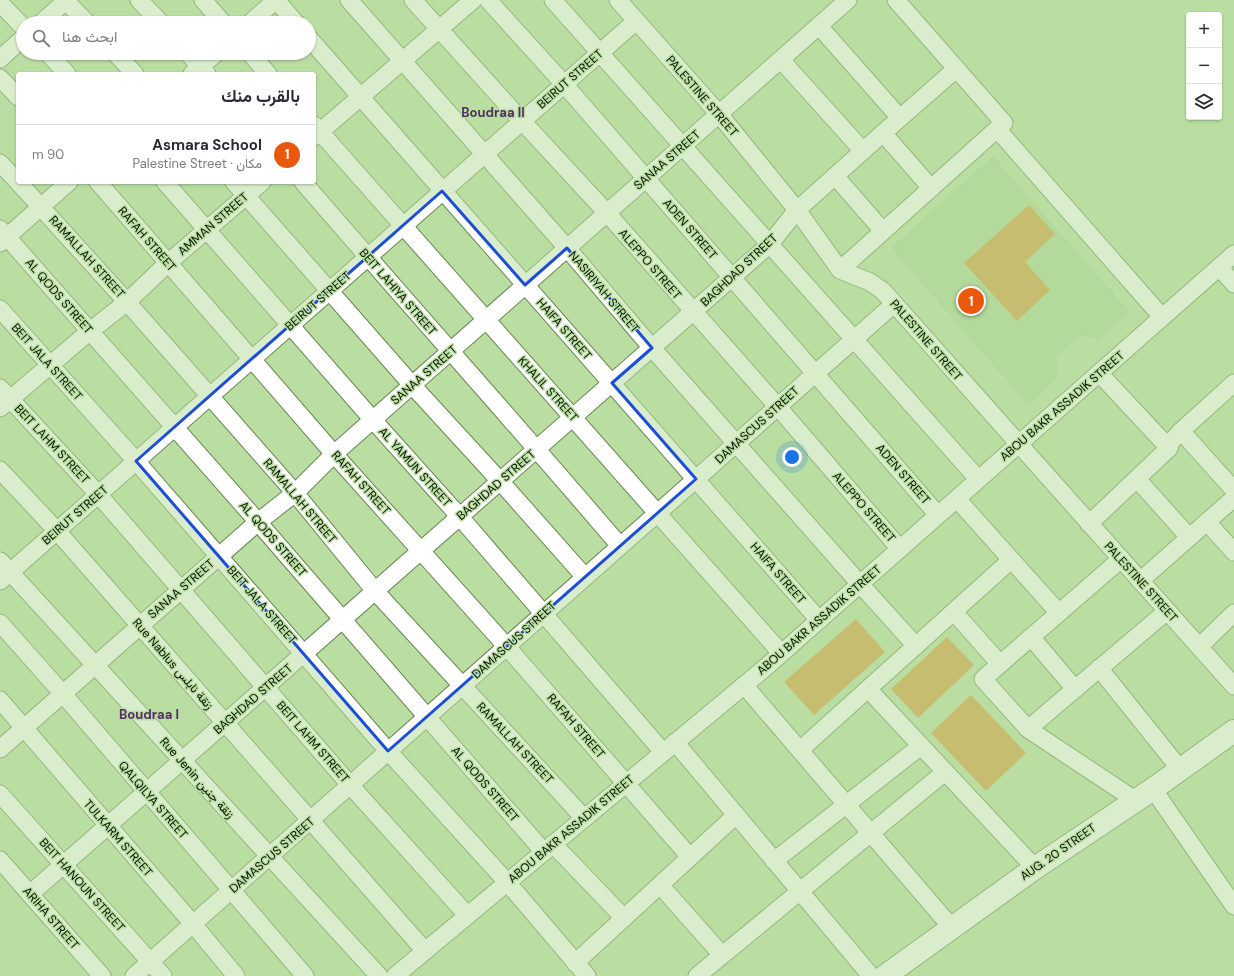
<!DOCTYPE html>
<html lang="ar">
<meta charset="utf-8">
<style>
:root{--surface:#fff;--page:#f2f2f3;--text:#2b2b33;--muted:#7c7c81;--line:#e1e1e2;--accent:#ea580c}
body{margin:0;font-family:"DM Sans",Vazirmatn,sans-serif;background:var(--page);color:var(--text);direction:rtl}
.controls{position:absolute;right:12px;top:12px;display:grid;overflow:hidden;border-radius:4px;box-shadow:0 1px 3px #0004}
.controls button{width:36px;height:36px;display:grid;place-items:center;padding:0;border:0;border-bottom:1px solid var(--line);background:var(--surface);color:var(--text);font:20px sans-serif}
.you{position:absolute;left:792px;top:457px;width:14px;height:14px;margin:-10px;border:3px solid #fff;border-radius:50%;background:#1a73e8;box-shadow:0 0 0 6px #1a73e833}
.badge{display:grid;place-items:center;width:26px;height:26px;border-radius:50%;background:var(--accent);color:#fff;font-size:13px;font-weight:700}
.pin{position:absolute;translate:-50% -50%;border:2px solid #fff;box-shadow:0 1px 4px #0006}
.list{margin:0;padding:0;list-style:none}
h2{display:flex;justify-content:space-between;align-items:center;height:52px;margin:0;padding:0 16px;font-size:17px}
h2 small{font-size:13px;font-weight:400;color:var(--muted)}
.list li{display:grid;grid-template-columns:26px 1fr auto;gap:12px;align-items:center;box-sizing:border-box;height:60px;padding:0 16px;border-top:1px solid var(--line)}
.list b{display:block;font-size:15px;white-space:nowrap}
.list p{margin:0;font-size:13px;white-space:nowrap;color:var(--muted)}
.list em{font-size:13px;font-style:normal;color:var(--muted)}
.icon{flex:none;width:22px;height:22px;fill:none;stroke:currentColor;stroke-width:2;stroke-linecap:round;stroke-linejoin:round}
.map{position:relative;flex:none;width:1234px;height:976px;overflow:hidden;direction:ltr}
.search{position:absolute;background:var(--surface);box-shadow:0 1px 3px #0004;left:16px;top:16px;width:300px;height:44px;display:flex;align-items:center;gap:10px;box-sizing:border-box;padding:0 14px;border-radius:22px;color:var(--muted);font-size:15px}
.panel{position:absolute;background:var(--surface);box-shadow:0 1px 3px #0004;left:16px;top:72px;width:300px;height:112px;border-radius:4px;direction:rtl}
.map>svg:first-child{display:block}
.built{fill:#add492}
.green{fill:#d59533}
.lines{fill:none;stroke-linecap:round;stroke-linejoin:round}
.minor-casing{stroke:#67874f;stroke-width:19}
.major-casing{stroke:#67874f;stroke-width:24}
.minor{stroke:#fff;stroke-width:17}
.major{stroke:#fff;stroke-width:22}
.marked{fill:none;stroke:#1d4ed8;stroke-width:3;stroke-linejoin:round}
.labels{text-anchor:middle;dominant-baseline:central;stroke-width:3;stroke-linejoin:round;paint-order:stroke}
.street-label{font-size:12px;fill:#051000;stroke:#badea2}
.neighbourhood-label{font-size:13px;font-weight:bold;fill:#532f66;stroke:#badea2}
</style>
<div class="map">
<svg width="1234" height="976" viewBox="0 0 1234 976">
<rect width="100%" height="100%" fill="#badea2"/>
<path class="built" d="M993 156 1130 312 1099 340 1081 335 1057 356V379L1028 405 891 248Z"/>
<g class="green">
<path d="M1029 205 1055 234 1025 262 1050 290 1017 321 964 263Z"/>
<path d="M856 619 885 652 814 715 784 682Z"/>
<path d="M947 637 974 665 918 718 891 689Z"/>
<path d="M971 695 1026 753 986 791 931 733Z"/>
</g>
<g class="lines">
<defs>
<g id="minor">
<path d="M65 0 87 23"/>
<path d="M139 0 161 23"/>
<path d="M203 0 223 23"/>
<path d="M349 0 567 248 652 348 860 584 916 646"/>
<path d="M413 0 522 121 607 213 778 407 900 549"/>
<path d="M488 0 564 84 938 515"/>
<path d="M553 0 978 479"/>
<path d="M618 0 719 114 797 210 840 270 870 282 883 291 1234 686"/>
<path d="M896 0 1004 123 997 129 1162 317"/>
<path d="M0 3 23 27"/>
<path d="M41 23 67 0"/>
<path d="M250 23 276 0 296 23"/>
<path d="M819 26 900 118"/>
<path d="M309 38 819 620"/>
<path d="M48 53 67 74"/>
<path d="M115 53 135 74"/>
<path d="M188 53 207 74"/>
<path d="M250 53 268 74"/>
<path d="M0 59 23 38"/>
<path d="M781 60 863 151"/>
<path d="M192 74 216 53"/>
<path d="M0 78 18 97"/>
<path d="M314 125 781 653"/>
<path d="M883 133 931 188"/>
<path d="M314 137 473 0"/>
<path d="M0 163 18 182"/>
<path d="M835 176 883 231"/>
<path d="M18 182 127 302 295 493 375 591 584 818"/>
<path d="M98 182 334 454 507 647 690 857"/>
<path d="M165 182 373 420 460 517 663 752"/>
<path d="M234 182 412 385 500 481 585 577"/>
<path d="M303 182C408 304 516 424 620 546"/>
<path d="M0 229 258 522 544 852"/>
<path d="M0 243 69 182"/>
<path d="M1219 267 1234 284"/>
<path d="M840 270 997 129"/>
<path d="M0 309 136 461 388 751 507 882 587 976"/>
<path d="M1099 373 1169 448"/>
<path d="M0 388 98 494 350 785 467 915"/>
<path d="M0 408 90 331 127 302 168 263 262 182"/>
<path d="M1181 431 1234 490"/>
<path d="M0 470 57 531 425 951"/>
<path d="M1137 479 1189 537"/>
<path d="M957 499 1059 613"/>
<path d="M1207 522 1234 552"/>
<path d="M1089 524 1169 448 1171 442 1181 431 1234 383"/>
<path d="M1121 559 983 679 1028 729 1135 800"/>
<path d="M0 561 379 976"/>
<path d="M0 581 636 21"/>
<path d="M1140 581 1234 498"/>
<path d="M954 612 1000 664"/>
<path d="M0 623 63 694 305 976"/>
<path d="M1031 637 1075 689"/>
<path d="M1199 647 1234 613"/>
<path d="M1099 668 1180 769"/>
<path d="M744 685 952 928"/>
<path d="M868 689 1035 868"/>
<path d="M0 700 193 924 236 976"/>
<path d="M1028 729 1167 611"/>
<path d="M675 742 871 976"/>
<path d="M0 749 258 522 295 493 334 454 848 0"/>
<path d="M800 750 1011 560"/>
<path d="M1153 789 1234 906"/>
<path d="M0 794 163 976"/>
<path d="M553 844 624 918"/>
<path d="M0 860 102 976"/>
<path d="M774 861 921 746"/>
<path d="M660 885 722 955"/>
<path d="M30 894 770 244 797 210 883 133 956 69"/>
<path d="M575 963 736 815"/>
<path d="M134 976 894 304"/>
<path d="M395 976 766 667 1234 254"/>
<path d="M697 976 945 772"/>
</g>
<path id="major" d="M885 976 1035 868 1153 789 1234 731"/>
</defs>
<use href="#minor" class="minor-casing"/>
<use href="#major" class="major-casing"/>
<use href="#minor" class="minor"/>
<use href="#major" class="major"/>
</g>
<path d="M0 0H1234V976H0ZM442 191 525 285 567 248 652 348 612 383 696 479 388 751 136 461Z" fill="#badea2" fill-opacity=".55" fill-rule="evenodd"/>
<path class="marked" d="M442 191 525 285 567 248 652 348 612 383 696 479 388 751 136 461Z"/>
<g class="labels">
<g class="street-label">
<text transform="translate(570 79) rotate(-41)">BEIRUT STREET</text>
<text transform="translate(702 96) rotate(49)">PALESTINE STREET</text>
<text transform="translate(667 160) rotate(-41)">SANAA STREET</text>
<text transform="translate(213 224) rotate(-41)">AMMAN STREET</text>
<text transform="translate(690 229) rotate(49)">ADEN STREET</text>
<text transform="translate(147 239) rotate(49)">RAFAH STREET</text>
<text transform="translate(87 257) rotate(48)">RAMALLAH STREET</text>
<text transform="translate(650 264) rotate(49)">ALEPPO STREET</text>
<text transform="translate(739 270) rotate(-43)">BAGHDAD STREET</text>
<text transform="translate(398 292) rotate(49)">BEIT LAHIYA STREET</text>
<text transform="translate(604 292) rotate(50)">NASIRIYAH STREET</text>
<text transform="translate(59 296) rotate(49)">AL QODS STREET</text>
<text transform="translate(318 301) rotate(-41)">BEIRUT STREET</text>
<text transform="translate(564 329) rotate(49)">HAIFA STREET</text>
<text transform="translate(926 340) rotate(49)">PALESTINE STREET</text>
<text transform="translate(47 362) rotate(48)">BEIT JALA STREET</text>
<text transform="translate(424 375) rotate(-41)">SANAA STREET</text>
<text transform="translate(548 389) rotate(48)">KHALIL STREET</text>
<text transform="translate(1062 406) rotate(-41)">ABOU BAKR ASSADIK STREET</text>
<text transform="translate(757 425) rotate(-42)">DAMASCUS STREET</text>
<text transform="translate(52 444) rotate(47)">BEIT LAHM STREET</text>
<text transform="translate(415 467) rotate(48)">AL YAMUN STREET</text>
<text transform="translate(903 474) rotate(49)">ADEN STREET</text>
<text transform="translate(361 483) rotate(48)">RAFAH STREET</text>
<text transform="translate(496 485) rotate(-41)">BAGHDAD STREET</text>
<text transform="translate(300 501) rotate(50)">RAMALLAH STREET</text>
<text transform="translate(864 507) rotate(49)">ALEPPO STREET</text>
<text transform="translate(75 515) rotate(-41)">BEIRUT STREET</text>
<text transform="translate(273 539) rotate(49)">AL QODS STREET</text>
<text transform="translate(778 573) rotate(49)">HAIFA STREET</text>
<text transform="translate(1141 582) rotate(48)">PALESTINE STREET</text>
<text transform="translate(181 589) rotate(-41)">SANAA STREET</text>
<text transform="translate(262 605) rotate(49)">BEIT JALA STREET</text>
<text transform="translate(819 620) rotate(-41)">ABOU BAKR ASSADIK STREET</text>
<text transform="translate(514 640) rotate(-42)">DAMASCUS STREET</text>
<text transform="translate(173 664) rotate(49)">Rue Nablus زنقة نابلس</text>
<text transform="translate(253 699) rotate(-41)">BAGHDAD STREET</text>
<text transform="translate(576 726) rotate(49)">RAFAH STREET</text>
<text transform="translate(313 742) rotate(49)">BEIT LAHM STREET</text>
<text transform="translate(515 743) rotate(47)">RAMALLAH STREET</text>
<text transform="translate(197 778) rotate(48)">Rue Jenin زنقة جنين</text>
<text transform="translate(485 784) rotate(49)">AL QODS STREET</text>
<text transform="translate(153 800) rotate(49)">QALQILYA STREET</text>
<text transform="translate(571 829) rotate(-40)">ABOU BAKR ASSADIK STREET</text>
<text transform="translate(118 838) rotate(49)">TULKARM STREET</text>
<text transform="translate(1058 852) rotate(-35)">AUG. 20 STREET</text>
<text transform="translate(272 855) rotate(-41)">DAMASCUS STREET</text>
<text transform="translate(82 885) rotate(48)">BEIT HANOUN STREET</text>
<text transform="translate(51 918) rotate(49)">ARIHA STREET</text>
</g>
<g class="neighbourhood-label">
<text x="493" y="112">Boudraa II</text>
<text x="149" y="714">Boudraa I</text>
</g>
</g>
</svg>
<div class="controls">
<button>+</button>
<button>−</button>
<button><svg class="icon" aria-label="layers" viewBox="0 0 24 24"><path d="M12 4l9 5-9 5-9-5zM3 14l9 5 9-5"/></svg></button>
</div>
<div class="you"></div>
<div class="pin badge" style="left:971px;top:301px">1</div>
<div class="search"><svg class="icon" aria-label="search" viewBox="0 0 24 24"><circle cx="10" cy="10" r="6"/><path d="M15 15l6 6"/></svg>ابحث هنا</div>
<section class="panel">
<h2>بالقرب منك<small></small></h2>
<ul class="list">
<li><span class="badge">1</span><div><b>Asmara School</b><p>مكان · Palestine Street</p></div><em>90 m</em></li>
</ul>
</section>
</div>
